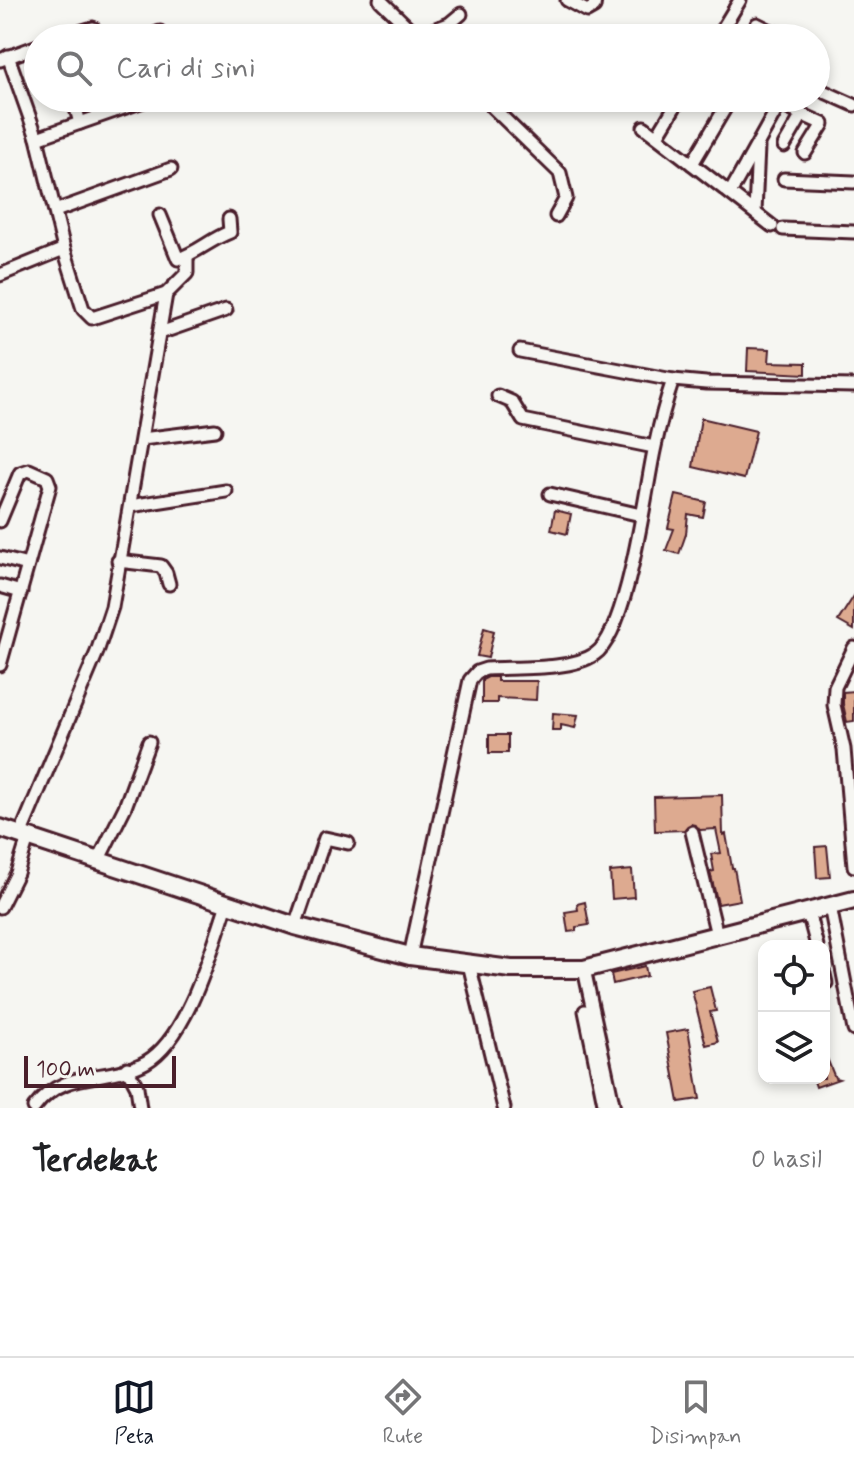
<!DOCTYPE html>
<html lang="id">
<style>
:root{--surface:#fff;--page:#f6f6f6;--text:#202124;--muted:#757577;--line:#e0e0e0;--accent:#111827}
body{margin:0;font-family:Mynerve,sans-serif;background:var(--page);color:var(--text)}
.controls{position:absolute;right:24px;bottom:24px;display:grid;overflow:hidden;border-radius:16px;box-shadow:0 4px 12px #0003}
.controls button{width:72px;height:72px;display:grid;place-items:center;padding:0;border:0;border-bottom:2px solid var(--line);background:var(--surface);color:var(--text);font:40px sans-serif}
.scale{position:absolute;left:24px;bottom:20px;width:152px;box-sizing:border-box;padding-left:8px;border:4px solid #4a1f2b;border-top:0;font-size:22px;line-height:28px;white-space:nowrap;color:#4a1f2b;-webkit-text-stroke:6px #f6f6f2;paint-order:stroke}
.list{margin:0;padding:0;list-style:none}
h2{display:flex;justify-content:space-between;align-items:center;height:104px;margin:0;padding:0 32px;font-size:34px}
h2 small{font-size:26px;font-weight:400;color:var(--muted)}
.icon{flex:none;width:44px;height:44px;fill:none;stroke:currentColor;stroke-width:2;stroke-linecap:round;stroke-linejoin:round}
.map{position:relative;flex:none;width:854px;height:1108px;overflow:hidden}
.search{position:absolute;background:var(--surface);box-shadow:0 4px 12px #0003;left:24px;right:24px;top:24px;height:88px;display:flex;align-items:center;gap:20px;box-sizing:border-box;padding:0 28px;border-radius:44px;color:var(--muted);font-size:30px}
.sheet{height:248px;background:var(--surface)}
nav{display:flex;justify-content:space-around;align-items:center;box-sizing:border-box;height:112px;border-top:2px solid var(--line);background:var(--surface);font-size:22px;color:var(--muted)}
nav a{display:grid;justify-items:center;gap:4px}
nav .on{color:var(--accent)}
.map>svg:first-child{display:block}
.building{fill:#ddaa90;stroke:#4a1f2b;stroke-width:2}
.lines{fill:none;stroke-linecap:round;stroke-linejoin:round}
.minor-casing{stroke:#4a1f2b;stroke-width:17}
.highway-casing{stroke:#4a1f2b;stroke-width:22}
.minor{stroke:#f6f6f2;stroke-width:11}
.highway{stroke:#f6f6f2;stroke-width:16}
</style>
<div class="map">
<svg width="854" height="1108" viewBox="0 0 854 1108">
<rect width="100%" height="100%" fill="#f6f6f2"/>
<filter id="ink" filterUnits="userSpaceOnUse"><feTurbulence type="fractalNoise" baseFrequency=".0125" numOctaves="2"/><feDisplacementMap in="SourceGraphic" scale="16" xChannelSelector="R" yChannelSelector="G"/><feConvolveMatrix kernelMatrix="1 2 1 2 8 2 1 2 1" color-interpolation-filters="sRGB"/></filter>
<g filter="url(#ink)">
<g class="building">
<path d="M748 348 770 349 769 362 806 363V374L747 371Z"/>
<path d="M701 418 756 431 744 479 693 467Z"/>
<path d="M676 495 706 502 703 517 688 514 686 534 679 554 666 550 674 529 668 528Z"/>
<path d="M555 510 571 514 567 534 551 530Z"/>
<path d="M854 596V630L838 621Z"/>
<path d="M484 628 494 631 488 658 477 656Z"/>
<path d="M488 677H497V681H537L536 700 497 698V703H482V680Z"/>
<path d="M854 691V721L847 722 843 704V692Z"/>
<path d="M553 713 578 715 575 728 561 725V730H552Z"/>
<rect x="489" y="735" width="19" height="18"/>
<path d="M722 795 723 835 726 834 732 868H734L740 900 718 904 710 872 714 871 711 854 721 853 716 829 700 830 691 824 684 830 655 831 654 797Z"/>
<path d="M827 846 830 877 817 878 815 847Z"/>
<path d="M632 870 634 897 612 899 610 872Z"/>
<path d="M585 902 589 925 576 927V931L568 932 565 912 578 910 577 904Z"/>
<path d="M645 966 647 976 613 984 611 974Z"/>
<path d="M710 987 716 1011 710 1012 718 1042 706 1045 692 991Z"/>
<path d="M688 1029 700 1099 679 1102 666 1033Z"/>
<path d="M824 1051 835 1078 839 1079 816 1087 813 1078H824Z"/>
</g>
<g class="lines">
<defs>
<g id="minor">
<path d="M380 0 419 38"/>
<path d="M567 0 587 11 594 7 595 0"/>
<path d="M757 24 771 31"/>
<path d="M417 36 449 24 461 14"/>
<path d="M60 38 93 28 103 38"/>
<path d="M144 38 160 32"/>
<path d="M717 38 740 0"/>
<path d="M766 38 771 31 798 38"/>
<path d="M8 56 37 138 152 98"/>
<path d="M0 60 38 46"/>
<path d="M816 88 854 105"/>
<path d="M73 98 80 123"/>
<path d="M483 98 560 173 566 198 556 216"/>
<path d="M731 98 692 164 772 226"/>
<path d="M779 104 823 124 805 153"/>
<path d="M644 127 692 164"/>
<path d="M657 136 680 98"/>
<path d="M37 138 64 249"/>
<path d="M784 146 802 115"/>
<path d="M784 179 854 182"/>
<path d="M730 193 783 98"/>
<path d="M55 211 171 169"/>
<path d="M755 212 758 147"/>
<path d="M160 215 178 259C197 253 211 239 230 232L229 219"/>
<path d="M783 229 854 232"/>
<path d="M0 275 64 249 83 309 92 318 166 294 187 273V256"/>
<path d="M160 333 226 310"/>
<path d="M520 351 673 380"/>
<path d="M498 396 512 402 523 420 654 447"/>
<path d="M142 439 215 430"/>
<path d="M550 494 641 515"/>
<path d="M130 506 226 491"/>
<path d="M0 521 20 473 29 470 47 478 50 486 0 665"/>
<path d="M0 558 28 565"/>
<path d="M118 561 161 566 166 573 169 584"/>
<path d="M0 586 21 592"/>
<path d="M854 648 835 687 834 705 844 749 854 866"/>
<path d="M692 832 717 935"/>
<path d="M20 835 97 652 112 607 166 294"/>
<path d="M98 861 125 807 149 742"/>
<path d="M830 906 854 1030"/>
<path d="M0 907 17 873 28 838"/>
<path d="M808 912 817 946"/>
<path d="M295 926 325 838 348 843"/>
<path d="M410 956 470 680 477 672 486 669C516 667 570 671 595 654 628 631 645 493 654 451 659 427 665 403 673 380L706 383 854 386"/>
<path d="M469 964 504 1108"/>
<path d="M584 969 614 1108"/>
<path d="M824 974 826 983"/>
<path d="M585 1011 605 1108"/>
<path d="M127 1068 137 1087 140 1108"/>
<path d="M34 1108C64 1067 109 1083 146 1062 188 1038 212 948 227 904"/>
</g>
<path id="highway" d="M0 828 295 926 410 956 511 969H584L854 900"/>
</defs>
<use href="#minor" class="minor-casing"/>
<use href="#highway" class="highway-casing"/>
<use href="#minor" class="minor"/>
<use href="#highway" class="highway"/>
</g>
</g>
</svg>
<div class="controls">
<button><svg class="icon" aria-label="locate" viewBox="0 0 24 24"><circle cx="12" cy="12" r="6"/><path d="M12 2v4M12 18v4M2 12h4M18 12h4"/></svg></button>
<button><svg class="icon" aria-label="layers" viewBox="0 0 24 24"><path d="M12 4l9 5-9 5-9-5zM3 14l9 5 9-5"/></svg></button>
</div>
<div class="scale">100 m</div>
<div class="search"><svg class="icon" aria-label="search" viewBox="0 0 24 24"><circle cx="10" cy="10" r="6"/><path d="M15 15l6 6"/></svg>Cari di sini</div>
</div>
<section class="sheet">
<h2>Terdekat<small>0 hasil</small></h2>
<ul class="list">
</ul>
</section>
<nav>
<a class="on"><svg class="icon" aria-label="map" viewBox="0 0 24 24"><path d="M3 6l6-2 6 2 6-2v14l-6 2-6-2-6 2zM9 4v14M15 6v14"/></svg>Peta</a>
<a><svg class="icon" aria-label="directions" viewBox="0 0 24 24"><path d="M12 3l9 9-9 9-9-9zM9 14v-3h6M13 9l2 2-2 2"/></svg>Rute</a>
<a><svg class="icon" aria-label="saved" viewBox="0 0 24 24"><path d="M7 4h10v16l-5-4-5 4z"/></svg>Disimpan</a>
</nav>
